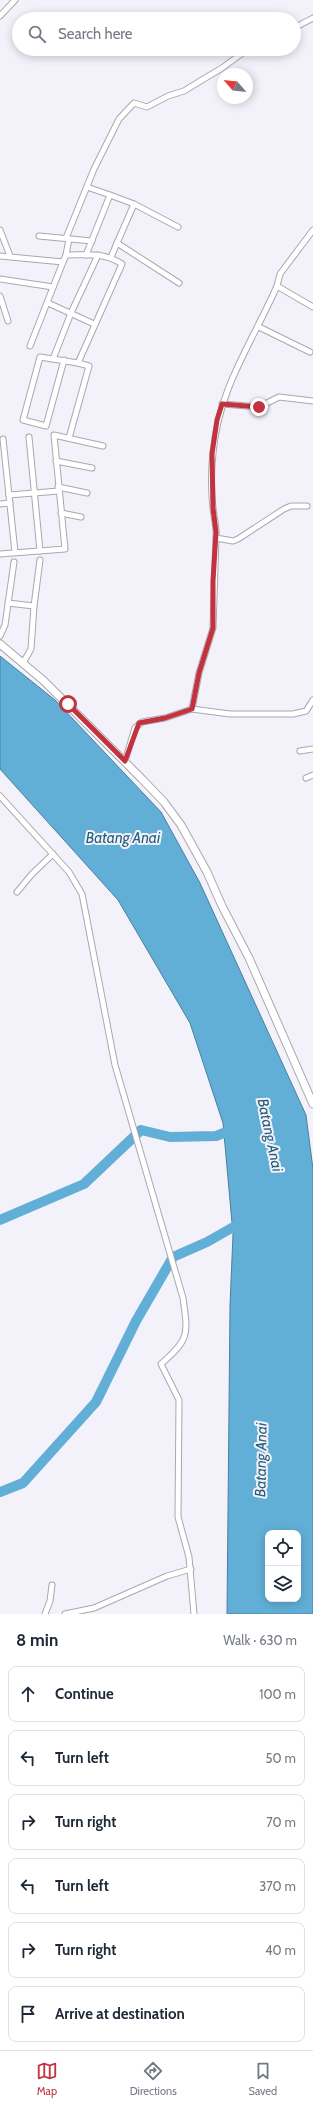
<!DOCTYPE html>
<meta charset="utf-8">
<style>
:root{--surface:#fff;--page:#f2f2f3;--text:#1f2937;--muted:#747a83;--line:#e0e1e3;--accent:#c2323f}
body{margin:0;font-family:Cabin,sans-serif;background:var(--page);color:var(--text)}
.controls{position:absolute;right:12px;bottom:12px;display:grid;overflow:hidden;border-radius:8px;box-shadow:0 2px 10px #0003}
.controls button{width:36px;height:36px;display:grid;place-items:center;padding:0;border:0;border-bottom:1px solid var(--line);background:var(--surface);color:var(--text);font:20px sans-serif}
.compass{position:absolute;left:217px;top:68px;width:36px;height:36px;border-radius:50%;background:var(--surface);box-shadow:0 2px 10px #0003;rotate:298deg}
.stop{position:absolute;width:12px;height:12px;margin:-9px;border:3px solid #c2323f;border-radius:50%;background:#fff}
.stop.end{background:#c2323f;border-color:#fff;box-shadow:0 1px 4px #0008}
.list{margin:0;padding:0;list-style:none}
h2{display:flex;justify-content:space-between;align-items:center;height:52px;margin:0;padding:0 16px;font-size:17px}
h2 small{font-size:13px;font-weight:400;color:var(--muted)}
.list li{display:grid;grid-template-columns:26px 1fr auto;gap:12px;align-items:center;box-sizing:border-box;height:56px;margin:0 8px 8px;padding:0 8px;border:1px solid var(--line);border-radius:8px}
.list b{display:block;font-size:15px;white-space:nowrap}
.list em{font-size:13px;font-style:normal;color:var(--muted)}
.icon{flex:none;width:22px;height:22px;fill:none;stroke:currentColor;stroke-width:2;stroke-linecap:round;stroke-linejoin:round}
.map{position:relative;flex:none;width:313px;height:1614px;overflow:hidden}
.search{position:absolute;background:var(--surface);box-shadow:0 2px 10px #0003;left:12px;right:12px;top:12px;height:44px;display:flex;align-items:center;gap:10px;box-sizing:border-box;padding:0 14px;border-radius:22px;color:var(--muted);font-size:15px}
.sheet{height:436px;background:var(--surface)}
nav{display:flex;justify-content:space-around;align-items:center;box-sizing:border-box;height:56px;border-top:1px solid var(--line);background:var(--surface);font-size:11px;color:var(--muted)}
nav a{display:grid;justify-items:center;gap:2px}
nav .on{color:var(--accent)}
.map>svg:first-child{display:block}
.water{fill:#61afd6;stroke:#4a809c;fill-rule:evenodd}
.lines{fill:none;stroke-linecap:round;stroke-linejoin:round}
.river{stroke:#61afd6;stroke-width:10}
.street-casing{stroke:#a9a8af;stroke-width:7}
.secondary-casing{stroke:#a9a8af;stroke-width:9}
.street{stroke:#fff;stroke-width:5}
.secondary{stroke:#fff;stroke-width:7}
.route{stroke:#c2323f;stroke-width:5}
.labels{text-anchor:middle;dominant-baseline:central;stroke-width:4;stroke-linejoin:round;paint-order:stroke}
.water-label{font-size:15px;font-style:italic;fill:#235f7a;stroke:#f3f1f9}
</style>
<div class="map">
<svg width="313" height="1614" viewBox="0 0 313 1614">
<rect width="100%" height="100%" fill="#f3f1f9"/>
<path class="water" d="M0 656 55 700 161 812 200 883 306 1115 313 1169V1614H227L230 1306 233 1234 223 1123 190 1023 118 900 0 769ZM268 1533H298V1599H268Z"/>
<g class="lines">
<g class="river">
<path d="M0 1220 84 1184 141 1130 170 1137 216 1136 237 1128"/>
<path d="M0 1492 23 1483 96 1402 136 1321 173 1257 207 1242 244 1221"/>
</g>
<defs>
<g id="street">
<path d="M0 16 15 0"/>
<path d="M294 28 313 18"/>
<path d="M110 195 134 204 111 257"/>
<path d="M134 204 178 227"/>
<path d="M0 230 10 256"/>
<path d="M313 230 280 274 277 286 313 307"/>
<path d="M39 236 92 241"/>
<path d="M66 238 94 169 119 119 134 103 147 107 168 96 184 91 197 83 222 68 248 49"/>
<path d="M117 243 179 283"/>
<path d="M66 255 69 239"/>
<path d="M86 255 110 195 87 187"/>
<path d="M0 256 63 262 66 255C87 255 104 252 122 264L78 363 40 357 23 420 46 426 64 360"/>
<path d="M0 279 53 287"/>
<path d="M277 286C251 345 219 387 213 453 211 471 211 490 213 508 214 518 217 528 216 538L233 541 238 539 284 509 291 506H307"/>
<path d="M0 296 8 321"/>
<path d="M48 303 94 324"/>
<path d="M259 327 310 352"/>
<path d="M30 346 63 262"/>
<path d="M53 359 71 313 98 255"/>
<path d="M222 404 259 407 279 397 313 401"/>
<path d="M29 437 40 551"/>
<path d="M69 438 89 366 78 363"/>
<path d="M3 439 15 552"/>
<path d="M56 461 92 468"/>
<path d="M58 487 87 493"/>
<path d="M9 495 59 491"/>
<path d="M0 504 10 503"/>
<path d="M61 513 81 517"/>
<path d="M0 554 65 549 54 435 103 446"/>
<path d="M8 603 34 606 31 649 23 663"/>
<path d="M34 606 40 560"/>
<path d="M0 636 5 625 14 562"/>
<path d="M192 709 199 673 213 628 216 538"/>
<path d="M300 751 313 749"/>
<path d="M125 761 135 728 142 722 165 718 192 709 230 714H293L306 711 313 700"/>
<path d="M306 778 313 775"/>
<path d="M0 796 69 872 82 894 115 1065 183 1298C188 1334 190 1339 161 1364L179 1400 178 1517 189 1557 194 1614"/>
<path d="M17 892 32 874 53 854"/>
<path d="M45 1614 50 1601 52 1585"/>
<path d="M65 1614 94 1608 167 1576 191 1569"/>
</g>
<path id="secondary" d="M0 644 44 681 142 779 164 802 181 825 207 872 222 906 249 958 313 1104"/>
</defs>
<use href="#street" class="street-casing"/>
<use href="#secondary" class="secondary-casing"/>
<use href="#street" class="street"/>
<use href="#secondary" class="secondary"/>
</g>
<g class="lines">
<path class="route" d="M68 704 125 761 139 723 165 718 192 709 199 673 213 628V581L216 532 213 508 212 454 217 420 222 404 259 407"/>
</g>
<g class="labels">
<g class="water-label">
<text x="123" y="838">Batang Anai</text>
<text transform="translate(270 1135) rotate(78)">Batang Anai</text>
<text transform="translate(261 1460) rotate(-89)">Batang Anai</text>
</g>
</g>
</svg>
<div class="controls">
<button><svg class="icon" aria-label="locate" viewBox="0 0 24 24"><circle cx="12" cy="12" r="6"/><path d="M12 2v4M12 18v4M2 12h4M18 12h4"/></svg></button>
<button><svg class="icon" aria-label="layers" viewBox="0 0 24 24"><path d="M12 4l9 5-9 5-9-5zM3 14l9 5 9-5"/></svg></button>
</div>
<svg class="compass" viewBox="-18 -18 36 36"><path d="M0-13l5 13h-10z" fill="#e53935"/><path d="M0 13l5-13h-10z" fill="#747a83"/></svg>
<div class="stop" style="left:68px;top:704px"></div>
<div class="stop end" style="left:259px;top:407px"></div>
<div class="search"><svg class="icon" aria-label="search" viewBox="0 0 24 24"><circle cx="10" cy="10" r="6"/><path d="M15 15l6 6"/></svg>Search here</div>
</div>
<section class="sheet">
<h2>8 min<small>Walk · 630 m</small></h2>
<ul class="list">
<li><svg class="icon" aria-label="ahead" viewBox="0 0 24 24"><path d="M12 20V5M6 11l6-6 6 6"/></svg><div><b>Continue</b></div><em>100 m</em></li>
<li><svg class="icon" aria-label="left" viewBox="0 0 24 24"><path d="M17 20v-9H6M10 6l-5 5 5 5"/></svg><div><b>Turn left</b></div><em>50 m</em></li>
<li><svg class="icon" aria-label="right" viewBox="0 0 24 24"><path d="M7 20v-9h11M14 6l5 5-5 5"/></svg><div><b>Turn right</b></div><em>70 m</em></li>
<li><svg class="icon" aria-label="left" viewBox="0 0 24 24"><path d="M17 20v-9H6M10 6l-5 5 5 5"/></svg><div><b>Turn left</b></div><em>370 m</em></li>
<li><svg class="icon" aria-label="right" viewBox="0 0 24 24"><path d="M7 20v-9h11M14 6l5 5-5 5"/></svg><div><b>Turn right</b></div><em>40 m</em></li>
<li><svg class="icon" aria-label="arrive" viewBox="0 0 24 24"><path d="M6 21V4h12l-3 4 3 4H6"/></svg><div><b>Arrive at destination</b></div></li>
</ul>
</section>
<nav>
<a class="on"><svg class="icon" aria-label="map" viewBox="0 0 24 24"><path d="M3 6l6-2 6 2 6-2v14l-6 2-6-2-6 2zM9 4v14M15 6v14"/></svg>Map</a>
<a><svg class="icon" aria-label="directions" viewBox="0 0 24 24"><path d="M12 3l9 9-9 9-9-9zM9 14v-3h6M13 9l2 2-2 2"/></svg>Directions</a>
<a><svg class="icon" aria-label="saved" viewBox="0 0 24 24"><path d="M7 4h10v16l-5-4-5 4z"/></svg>Saved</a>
</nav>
